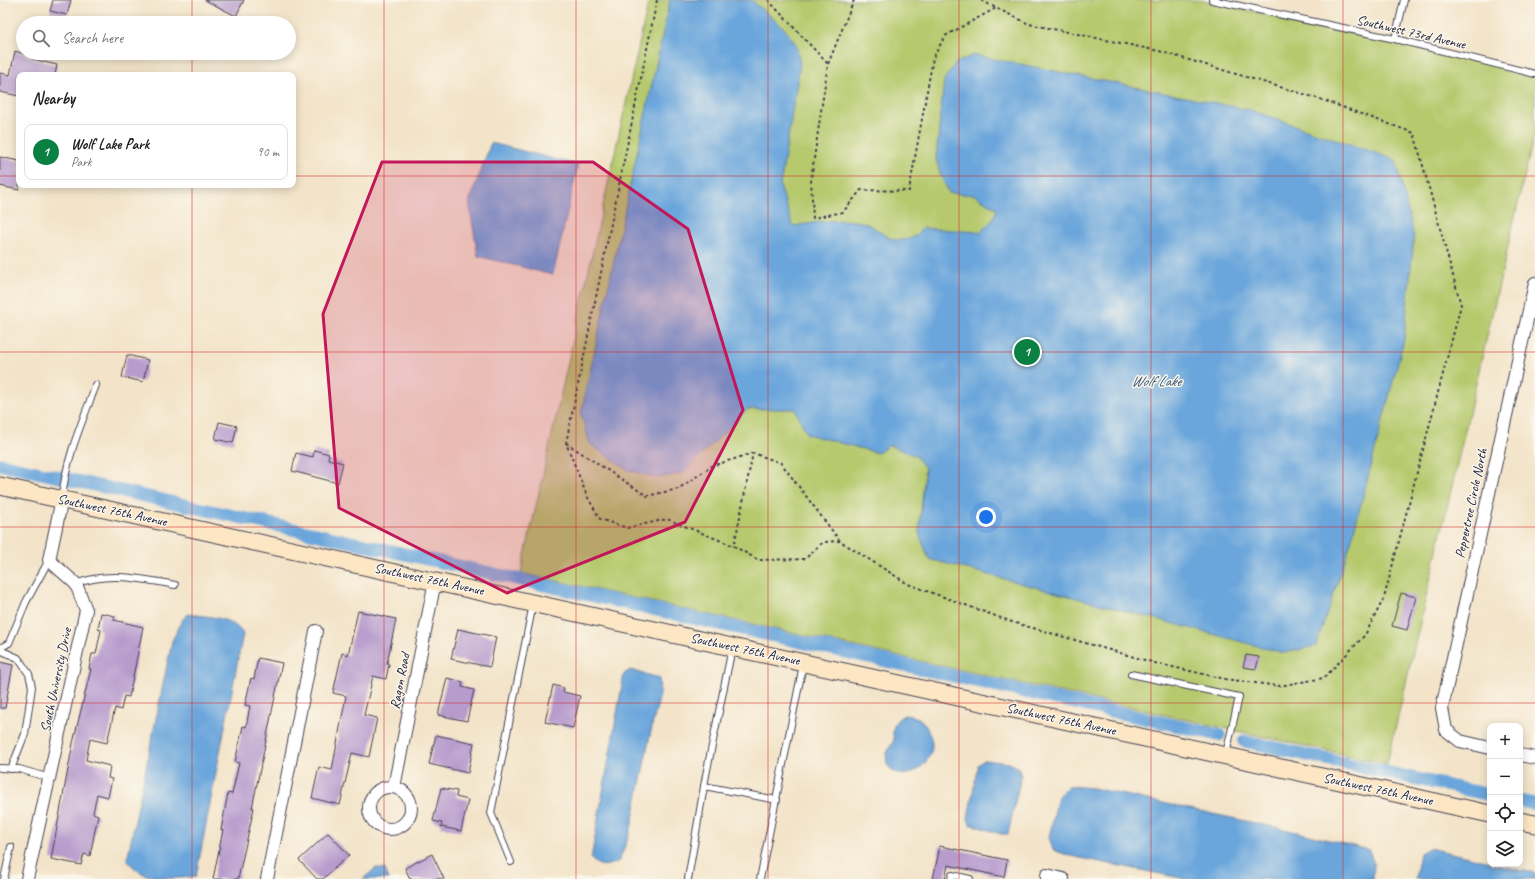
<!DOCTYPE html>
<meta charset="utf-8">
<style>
:root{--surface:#fff;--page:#f6f6f6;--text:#202124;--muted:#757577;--line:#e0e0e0;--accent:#0b8043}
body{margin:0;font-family:Caveat,sans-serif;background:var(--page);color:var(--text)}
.controls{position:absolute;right:12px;bottom:12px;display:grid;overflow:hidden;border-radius:8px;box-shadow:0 2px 10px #0003}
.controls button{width:36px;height:36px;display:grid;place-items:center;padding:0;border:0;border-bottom:1px solid var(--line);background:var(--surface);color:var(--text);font:20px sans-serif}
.you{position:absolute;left:986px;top:517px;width:14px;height:14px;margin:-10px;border:3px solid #fff;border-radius:50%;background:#1a73e8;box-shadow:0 0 0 6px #1a73e833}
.badge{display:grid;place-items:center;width:26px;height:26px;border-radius:50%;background:var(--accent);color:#fff;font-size:13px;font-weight:700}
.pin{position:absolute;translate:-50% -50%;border:2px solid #fff;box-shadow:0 1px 4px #0006}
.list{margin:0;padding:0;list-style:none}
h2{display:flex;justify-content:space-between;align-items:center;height:52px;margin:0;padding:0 16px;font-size:17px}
h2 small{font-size:13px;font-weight:400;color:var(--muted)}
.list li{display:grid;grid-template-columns:26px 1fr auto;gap:12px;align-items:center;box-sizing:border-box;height:56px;margin:0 8px 8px;padding:0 8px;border:1px solid var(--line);border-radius:8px}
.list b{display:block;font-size:15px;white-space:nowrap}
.list p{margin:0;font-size:13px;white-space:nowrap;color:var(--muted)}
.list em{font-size:13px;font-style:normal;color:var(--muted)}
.icon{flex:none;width:22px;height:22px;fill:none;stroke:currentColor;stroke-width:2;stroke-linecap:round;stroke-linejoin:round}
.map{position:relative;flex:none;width:1535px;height:879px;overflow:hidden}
.search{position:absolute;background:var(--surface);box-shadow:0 2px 10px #0003;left:16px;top:16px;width:280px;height:44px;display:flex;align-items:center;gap:10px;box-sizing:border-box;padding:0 14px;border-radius:22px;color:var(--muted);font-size:15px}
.panel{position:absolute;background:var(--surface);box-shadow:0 2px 10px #0003;left:16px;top:72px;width:280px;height:116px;border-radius:8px}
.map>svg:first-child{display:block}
.green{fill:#b6c96d;stroke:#6c7654}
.water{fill:#6aa6db;stroke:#46648b}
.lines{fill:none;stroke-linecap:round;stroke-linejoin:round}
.canal{stroke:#6aa6db;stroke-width:13}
.building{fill:#b89bcd}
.lane-casing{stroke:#413f50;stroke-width:8}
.street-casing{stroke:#413f50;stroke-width:14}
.secondary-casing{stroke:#413f50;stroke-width:19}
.path{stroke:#413f50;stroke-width:2;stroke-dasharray:3 3;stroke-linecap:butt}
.lane{stroke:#fff;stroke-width:6}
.street{stroke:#fff;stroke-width:12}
.secondary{stroke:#fce6c4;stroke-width:17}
.marked{fill:#c2185b;fill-opacity:0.2;stroke:#c2185b;stroke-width:3;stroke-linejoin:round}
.grid{fill:none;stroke:#d62828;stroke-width:1;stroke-opacity:0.55}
.labels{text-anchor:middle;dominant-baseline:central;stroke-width:3;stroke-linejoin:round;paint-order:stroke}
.street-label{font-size:14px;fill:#22223b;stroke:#fbf7ec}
.water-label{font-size:15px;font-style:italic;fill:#3f577b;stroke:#fbf7ec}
</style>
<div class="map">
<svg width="1535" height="879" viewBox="0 0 1535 879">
<rect width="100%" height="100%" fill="#fbf7ec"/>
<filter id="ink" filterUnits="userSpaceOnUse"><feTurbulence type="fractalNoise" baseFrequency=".025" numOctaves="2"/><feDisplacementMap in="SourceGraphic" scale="8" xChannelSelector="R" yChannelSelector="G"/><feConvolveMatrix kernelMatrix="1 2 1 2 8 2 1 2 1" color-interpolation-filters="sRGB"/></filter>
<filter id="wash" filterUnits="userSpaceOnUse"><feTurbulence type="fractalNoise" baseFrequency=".012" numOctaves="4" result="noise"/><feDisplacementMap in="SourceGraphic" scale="16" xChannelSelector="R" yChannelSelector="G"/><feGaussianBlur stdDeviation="0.9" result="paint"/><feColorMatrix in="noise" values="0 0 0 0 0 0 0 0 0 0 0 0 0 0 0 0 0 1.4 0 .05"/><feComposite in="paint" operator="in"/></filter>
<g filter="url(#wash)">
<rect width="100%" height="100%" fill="#f3e4c9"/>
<path class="green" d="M649 0H1200L1535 74V131L1387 764 521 573Z"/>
<g class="water">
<path d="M670 0H751L783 27 796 44 800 64 780 186 793 226C816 223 844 216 867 224 878 228 887 241 900 240 911 240 916 236 923 228L980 232 992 221 997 209 975 195 949 193 941 176 936 159 944 80 956 63 974 55 1250 110 1396 160 1414 237 1404 339 1351 542 1316 646 1284 653 929 559 919 533 925 468 916 456 889 445 878 453 807 434 795 409H748L683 473 657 478 628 470 590 444 581 414Z"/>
<path d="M491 143 578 165 553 275 478 256 469 202Z"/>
<path d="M188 614C208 617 232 616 243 634L196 876C185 879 155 879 144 874 137 871 132 866 127 860L172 641 182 620Z"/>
<path d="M630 670 659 678 660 695 652 726 630 833 619 861C607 866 601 869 591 859L624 674Z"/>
<path d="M905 715C909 716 914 716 918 718 925 721 932 737 932 744 933 760 915 777 899 774 895 773 890 768 887 765L886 754 894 740C891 729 894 719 905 715Z"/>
<path d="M984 760 1009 763 1018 767 1021 776 1008 834H1001L970 824 968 818 978 765Z"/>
<path d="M1068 786 1092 788 1297 832 1369 850 1374 864 1373 879H1186L1070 856 1053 850 1049 838 1058 796Z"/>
<path d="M1429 848 1490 862V864L1535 873V879H1415L1420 853Z"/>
<path d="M376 868 385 869 389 879H363Z"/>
</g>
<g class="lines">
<g class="canal">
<path d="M0 464C407 552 812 647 1219 735"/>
<path d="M1244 741 1490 795"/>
<path d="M1520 801 1535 804"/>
</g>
</g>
<g id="blocks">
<g class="building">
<path d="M53 0H71L67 15 50 11Z"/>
<path d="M205 0H244L236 16Z"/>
<path d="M15 51 33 57 32 59 57 65 55 75H19V96L0 92V73L10 75Z"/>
<path d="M0 157 19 161V190L0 186Z"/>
<path d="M127 355 148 360 143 382 122 377Z"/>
<path d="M219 422 237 426 233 443 215 439Z"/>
<path d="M314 450 329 454 328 459 343 463 338 483 292 471 296 453 313 457Z"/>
<path d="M1401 593 1416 597 1407 630 1392 626Z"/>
<path d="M358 611 396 619 387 663 389 664 386 679 373 676 364 715 377 718 369 757 352 753 340 805 312 798 319 767 332 770 346 696 333 693 342 653 348 655Z"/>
<path d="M101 613 115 616 114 620 143 627 129 697 124 696 121 710 115 708 107 743 90 739 86 760 110 766 108 778 112 779 108 797 97 794 93 813 98 815 90 856 84 854 81 865 51 859 73 743 91 669H89L92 654H96L101 630 98 629Z"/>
<path d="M458 629 496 637 490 667 451 659Z"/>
<path d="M1246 655 1259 657 1256 669 1243 667Z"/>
<path d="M258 658 282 663 252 808H254L238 879H213L223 830H221L228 793 232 794 239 763 235 762 243 726 246 727 250 706 245 705 251 678 254 679Z"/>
<path d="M0 662 13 665 5 708H0Z"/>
<path d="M447 678 463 682 462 687 474 690 467 721 438 715Z"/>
<path d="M553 685 564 688 563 692 580 696 573 728 545 722Z"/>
<path d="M436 735 474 743 468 773 429 764Z"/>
<path d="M441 788 457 791 456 797 468 800 461 831 441 827 442 823 433 821Z"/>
<path d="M328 833 349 855 323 879H317L299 860Z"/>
<path d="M940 846 1007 860 1004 877 948 865 945 879H933Z"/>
<path d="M432 854 444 879H410L405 868Z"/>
</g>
</g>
</g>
<g filter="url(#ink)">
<use href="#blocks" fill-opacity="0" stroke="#413f50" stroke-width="1"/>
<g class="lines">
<defs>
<g id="lane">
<path d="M1212 0 1395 39 1535 74"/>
<path d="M1395 39 1404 0"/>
<path d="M62 498C66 458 82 422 96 385"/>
<path d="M76 584C107 571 144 579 175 585"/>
<path d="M0 648 9 643 26 602 49 560"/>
<path d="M0 650 18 658 29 674 32 687 25 734 11 769"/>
<path d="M1131 674 1239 697 1226 754"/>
<path d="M0 768 19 769 50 778"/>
<path d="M704 786 777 800"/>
<path d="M511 862 491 813 533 604"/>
<path d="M4 879 11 847"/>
<path d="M688 879 706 775 732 648"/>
<path d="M760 879 803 665"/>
<path d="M951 879 952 875 970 879"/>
</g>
<g id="street">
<path d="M1490 748 1460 741 1446 730 1442 708 1535 283"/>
<path d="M1520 755 1535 758"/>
<path d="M394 787 435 581"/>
<circle cx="390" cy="808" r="21"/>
<path d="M27 879 86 610 76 584 49 560 62 499"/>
<path d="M267 879 316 631"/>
<path d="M1047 879V875L1063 879"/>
</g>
<g id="secondary">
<path d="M0 486 1490 814"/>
<path d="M1520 821 1535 824"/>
</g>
</defs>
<use href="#lane" class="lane-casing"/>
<use href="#street" class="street-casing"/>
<use href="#secondary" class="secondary-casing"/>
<g class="path">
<path d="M657 0 566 443 587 496 600 519 627 528 667 519 734 546"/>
<path d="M768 0 828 64"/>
<path d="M854 0 828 64 811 179 813 218 843 212 861 190 909 191 933 58 945 36 996 8"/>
<path d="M566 443 647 496 678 489 712 466 753 453"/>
<path d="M840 541 823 542 805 559 758 560 734 546 753 453 781 463 840 541 908 584 1012 622 1155 663 1225 679 1279 686 1324 678 1365 635 1384 598 1461 305 1414 133 1320 99 1159 51 1029 24 980 0"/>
</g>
<use href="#lane" class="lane"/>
<use href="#street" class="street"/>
<use href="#secondary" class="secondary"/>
</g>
</g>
<path class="marked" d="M382 162H593L688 229 743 410 685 522 507 593 339 508 323 314Z"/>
<path class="grid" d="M192 0V23M384 0V879M576 0V879M768 0V879M959 0V879M1151 0V879M1343 0V879M192 53V75M0 176H19M293 176H1535M192 185V879M0 352H1535M0 527H1535M0 703H1535"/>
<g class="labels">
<g class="street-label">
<text transform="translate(1411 32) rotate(13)">Southwest 73rd Avenue</text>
<text transform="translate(1471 503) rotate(-78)">Peppertree Circle North</text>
<text transform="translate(112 510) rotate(12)">Southwest 76th Avenue</text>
<text transform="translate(429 579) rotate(12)">Southwest 76th Avenue</text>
<text transform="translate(745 649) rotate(12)">Southwest 76th Avenue</text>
<text transform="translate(56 680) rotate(-78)">South University Drive</text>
<text transform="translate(400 681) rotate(-79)">Ragon Road</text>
<text transform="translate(1061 719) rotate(12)">Southwest 76th Avenue</text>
<text transform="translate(1378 789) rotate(12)">Southwest 76th Avenue</text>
</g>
<g class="water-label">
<text x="1156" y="381">Wolf Lake</text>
</g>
</g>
</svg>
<div class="controls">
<button>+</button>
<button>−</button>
<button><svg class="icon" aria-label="locate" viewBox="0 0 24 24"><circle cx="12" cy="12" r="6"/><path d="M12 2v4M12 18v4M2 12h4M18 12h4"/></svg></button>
<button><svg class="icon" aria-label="layers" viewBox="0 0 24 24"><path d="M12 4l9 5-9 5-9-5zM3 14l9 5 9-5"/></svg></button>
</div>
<div class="you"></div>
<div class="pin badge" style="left:1027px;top:352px">1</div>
<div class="search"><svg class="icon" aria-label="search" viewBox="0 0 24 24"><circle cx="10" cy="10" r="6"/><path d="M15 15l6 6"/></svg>Search here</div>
<section class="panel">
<h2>Nearby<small></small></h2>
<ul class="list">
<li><span class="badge">1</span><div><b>Wolf Lake Park</b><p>Park</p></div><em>90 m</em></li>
</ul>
</section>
</div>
